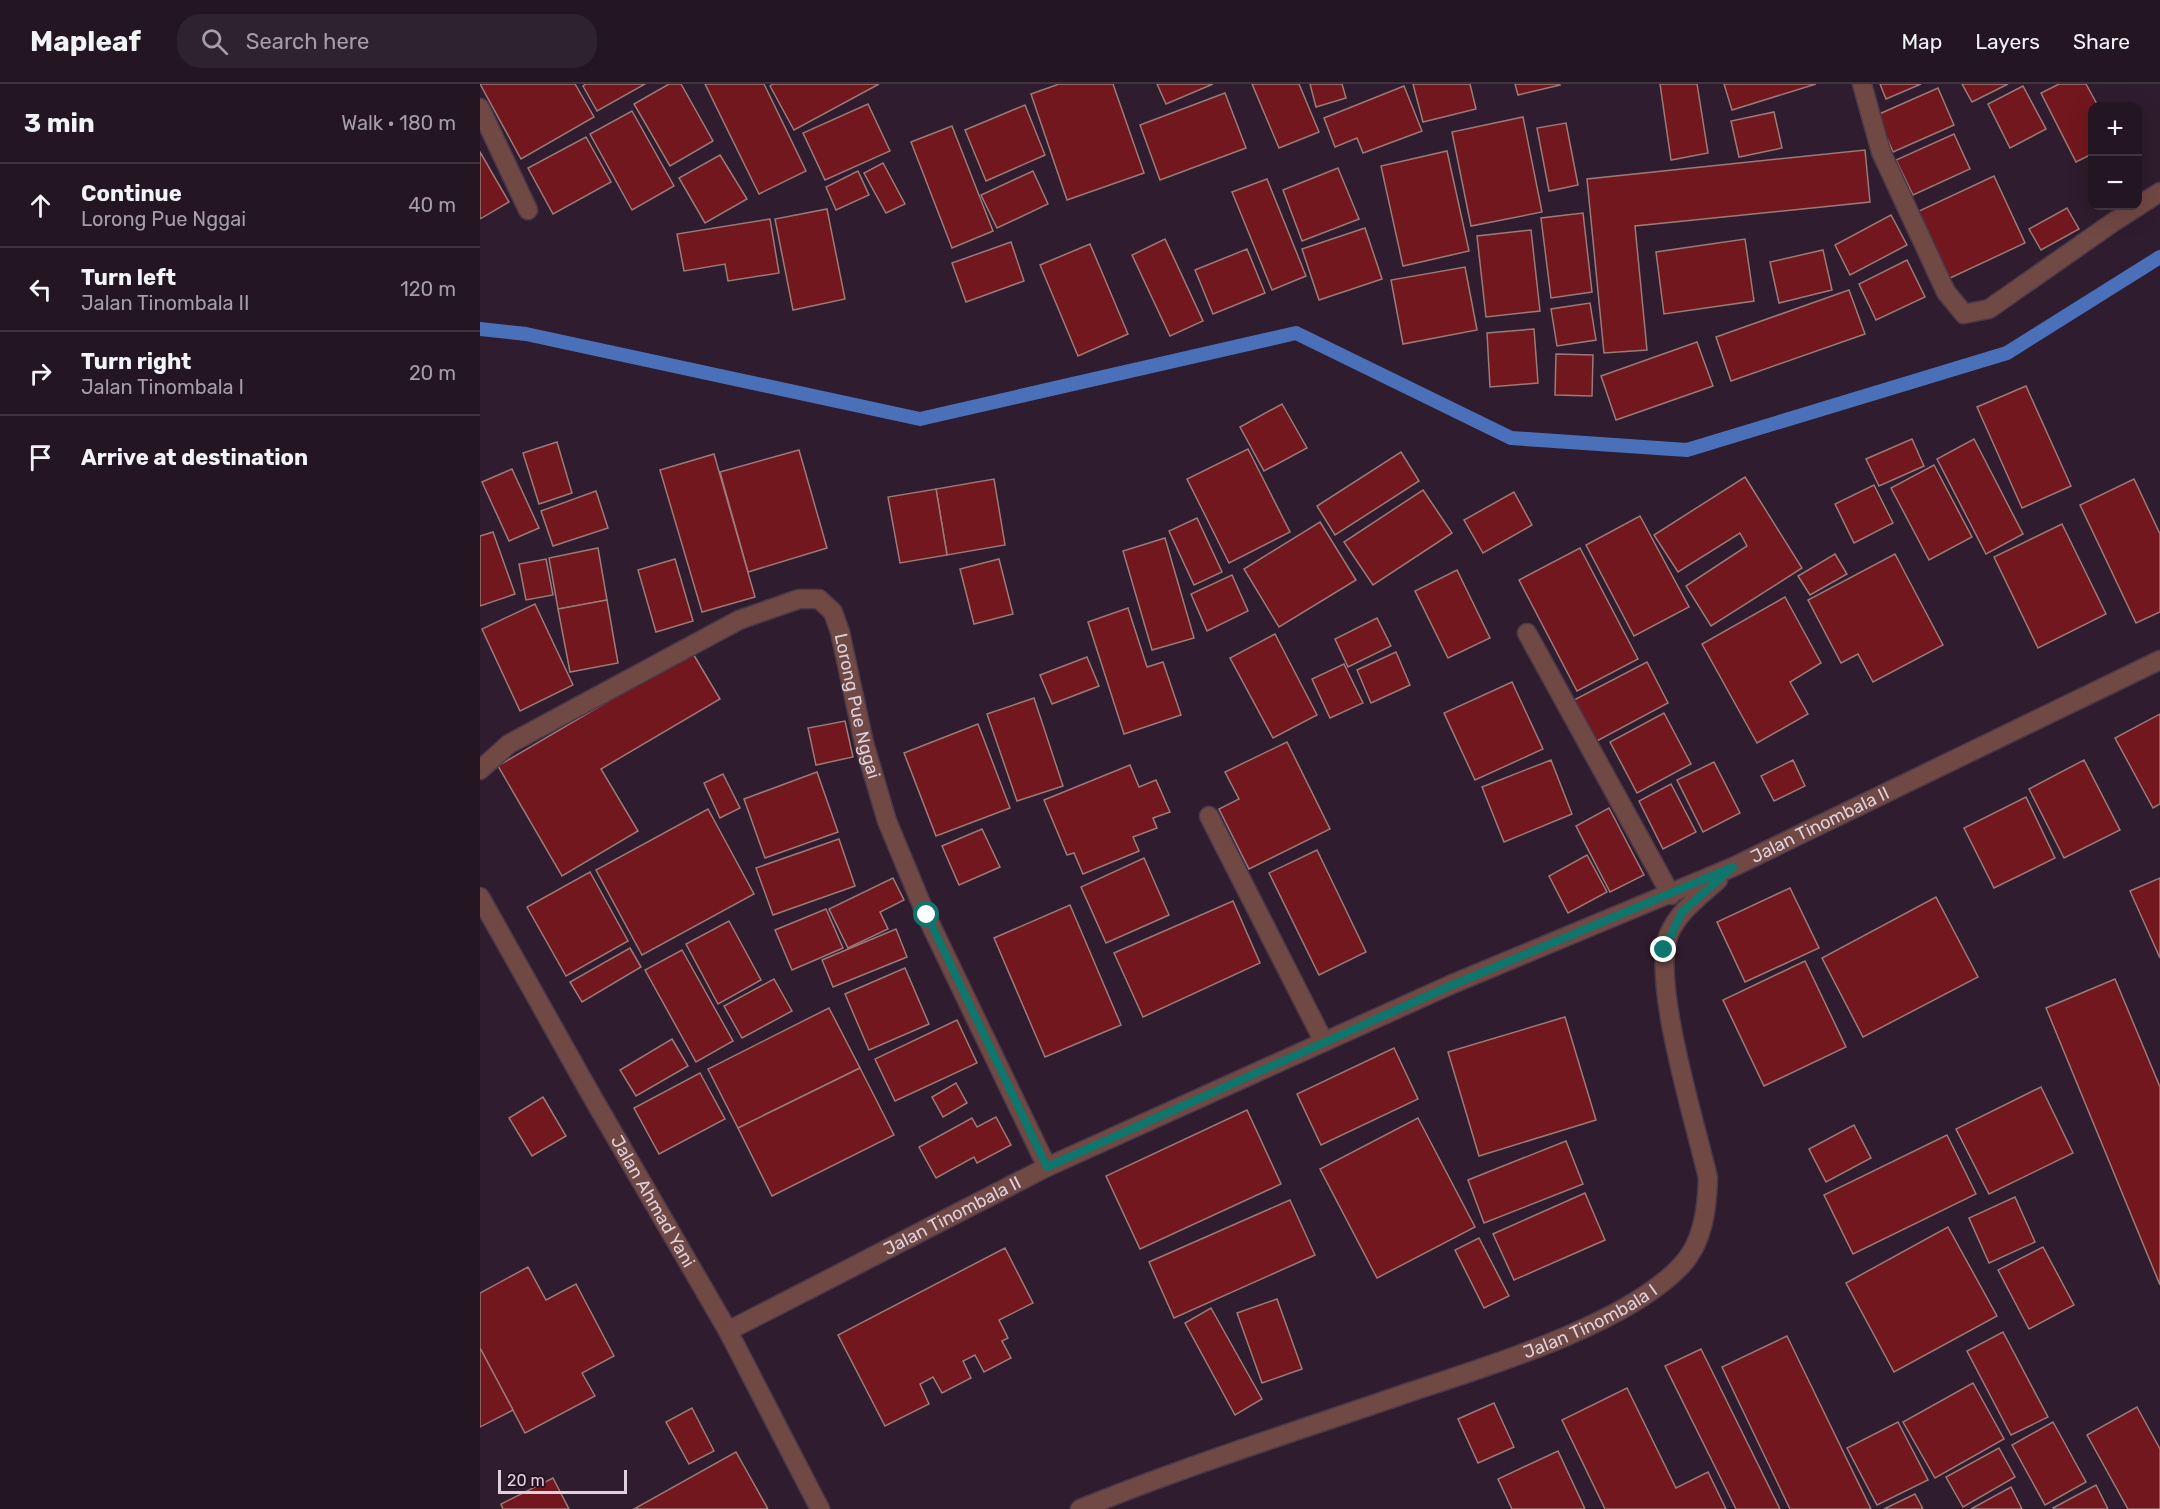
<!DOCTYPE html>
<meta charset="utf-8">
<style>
:root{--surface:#231522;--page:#2f222f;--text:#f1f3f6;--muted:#a39fa5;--line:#403440}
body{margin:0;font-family:Rubik,sans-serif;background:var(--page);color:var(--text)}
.controls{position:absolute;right:18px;top:18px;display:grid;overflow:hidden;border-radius:12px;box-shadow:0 6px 24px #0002}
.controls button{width:54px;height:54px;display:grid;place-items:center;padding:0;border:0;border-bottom:2px solid var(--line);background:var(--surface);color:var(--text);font:30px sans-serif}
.scale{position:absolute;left:18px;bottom:15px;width:129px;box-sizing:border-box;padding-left:6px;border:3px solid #ded1dd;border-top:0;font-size:16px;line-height:21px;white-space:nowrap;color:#ded1dd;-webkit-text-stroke:4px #251324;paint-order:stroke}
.stop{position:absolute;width:18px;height:18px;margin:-14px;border:4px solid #0f766e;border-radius:50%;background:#fff}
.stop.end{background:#0f766e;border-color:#fff;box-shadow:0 2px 6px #0008}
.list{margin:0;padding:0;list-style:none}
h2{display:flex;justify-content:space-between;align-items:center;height:78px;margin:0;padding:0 24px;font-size:26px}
h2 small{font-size:20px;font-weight:400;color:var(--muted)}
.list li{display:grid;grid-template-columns:39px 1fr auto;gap:18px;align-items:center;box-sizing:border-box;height:84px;padding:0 24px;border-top:2px solid var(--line)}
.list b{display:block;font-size:22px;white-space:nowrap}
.list p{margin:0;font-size:20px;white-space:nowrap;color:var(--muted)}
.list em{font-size:20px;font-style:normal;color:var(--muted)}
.icon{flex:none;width:33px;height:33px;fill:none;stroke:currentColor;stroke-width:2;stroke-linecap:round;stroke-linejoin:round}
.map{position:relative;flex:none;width:1680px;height:1425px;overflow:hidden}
header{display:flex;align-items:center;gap:36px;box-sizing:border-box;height:84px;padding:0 30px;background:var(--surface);border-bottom:2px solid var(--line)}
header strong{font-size:28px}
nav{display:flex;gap:33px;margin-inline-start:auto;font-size:21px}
.search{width:420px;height:54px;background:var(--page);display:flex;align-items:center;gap:15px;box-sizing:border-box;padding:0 21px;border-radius:24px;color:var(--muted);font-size:22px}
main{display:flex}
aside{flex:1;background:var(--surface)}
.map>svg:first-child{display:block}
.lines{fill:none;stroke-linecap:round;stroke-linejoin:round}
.stream{stroke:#4b70ba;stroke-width:14}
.building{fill:#71171d;stroke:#9b7a78;stroke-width:1.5}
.street-casing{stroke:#4b394a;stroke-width:21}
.street{stroke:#704844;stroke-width:18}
.route{stroke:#0f766e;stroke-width:8}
.labels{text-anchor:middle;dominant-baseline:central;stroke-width:4.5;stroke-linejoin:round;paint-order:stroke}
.street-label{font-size:18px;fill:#ded1dd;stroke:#251324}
</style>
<header>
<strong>Mapleaf</strong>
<div class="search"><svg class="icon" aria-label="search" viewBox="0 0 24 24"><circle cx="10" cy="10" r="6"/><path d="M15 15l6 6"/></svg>Search here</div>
<nav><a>Map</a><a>Layers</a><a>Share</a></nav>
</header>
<main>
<aside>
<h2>3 min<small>Walk · 180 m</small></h2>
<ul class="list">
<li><svg class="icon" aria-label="ahead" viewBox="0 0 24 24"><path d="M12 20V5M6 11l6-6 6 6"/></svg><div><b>Continue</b><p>Lorong Pue Nggai</p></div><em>40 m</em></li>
<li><svg class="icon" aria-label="left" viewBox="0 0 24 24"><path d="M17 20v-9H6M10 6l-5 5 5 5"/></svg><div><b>Turn left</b><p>Jalan Tinombala II</p></div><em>120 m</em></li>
<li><svg class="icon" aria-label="right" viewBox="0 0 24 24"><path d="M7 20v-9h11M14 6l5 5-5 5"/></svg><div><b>Turn right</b><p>Jalan Tinombala I</p></div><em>20 m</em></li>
<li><svg class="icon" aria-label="arrive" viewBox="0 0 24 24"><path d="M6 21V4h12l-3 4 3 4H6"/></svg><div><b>Arrive at destination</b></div></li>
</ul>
</aside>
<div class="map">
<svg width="1680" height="1425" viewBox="0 0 1680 1425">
<rect width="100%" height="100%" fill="#2f1c2e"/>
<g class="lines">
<path class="stream" d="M0 245 46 250 440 335 816 249 1031 354 1207 366 1527 269 1680 173"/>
</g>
<g class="building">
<path d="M0 0H95L114 33 41 75Z"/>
<path d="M106 0H165L117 27 103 2Z"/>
<path d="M189 0H201L233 57 190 82 154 20Z"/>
<path d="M225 0H284L326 87 279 110Z"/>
<path d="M293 0H399L314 46 290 2Z"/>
<path d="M579 0H633L664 89 587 116 551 10Z"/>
<path d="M677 0H733L686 20Z"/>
<path d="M772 0H819L839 48 799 64Z"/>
<path d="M830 0H862L866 14 836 23Z"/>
<path d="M933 0H990L996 25 943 38Z"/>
<path d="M1035 0H1079L1080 1 1038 11Z"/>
<path d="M1180 0H1217L1228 69 1191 76Z"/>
<path d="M1244 0H1336L1252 26Z"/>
<path d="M1400 0H1441L1406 15Z"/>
<path d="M1482 0H1528L1492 18Z"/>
<path d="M1579 0H1606L1618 22H1612V70L1596 78 1561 9Z"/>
<path d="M924 2 942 47 883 69 877 54 855 63 844 34Z"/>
<path d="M1543 2 1566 45 1530 64 1508 20Z"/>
<path d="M1458 4 1474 41 1413 68 1397 31Z"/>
<path d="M745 9 766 64 680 96 660 41Z"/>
<path d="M388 20 410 67 345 96 323 49Z"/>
<path d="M545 21 565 71 506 97 485 46Z"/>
<path d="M152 27 194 102 152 126 110 50Z"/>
<path d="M1294 28 1302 64 1259 73 1251 37Z"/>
<path d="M1043 33 1062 128 991 142 972 48Z"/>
<path d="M1086 39 1098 101 1069 107 1057 44Z"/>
<path d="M472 42 513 147 472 164 431 58Z"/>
<path d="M1474 50 1490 85 1433 111 1416 76Z"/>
<path d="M106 53 131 98 73 130 48 84Z"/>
<path d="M1385 66 1390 118 1155 142 1167 266 1124 269 1107 95Z"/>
<path d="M967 67 989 167 923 182 901 82Z"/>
<path d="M0 68 29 118 0 135Z"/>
<path d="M240 71 267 115 225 139 199 94Z"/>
<path d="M403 79 425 120 406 129 384 89Z"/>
<path d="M858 84 879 135 822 157 803 106Z"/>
<path d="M378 87 389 111 356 126 346 103Z"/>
<path d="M553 87 568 120 517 144 501 111Z"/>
<path d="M1514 92 1545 159 1468 195 1437 128Z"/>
<path d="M787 95 826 192 792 206 752 108Z"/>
<path d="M1587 124 1599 145 1561 166 1549 145Z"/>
<path d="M347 125 365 215 313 226 295 135Z"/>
<path d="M1103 129 1112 208 1071 214 1061 134Z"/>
<path d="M1411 131 1427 161 1370 191 1355 161Z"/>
<path d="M290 135 299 189 248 197 245 180 204 187 197 150Z"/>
<path d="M885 144 902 195 839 216 822 165Z"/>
<path d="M1051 146 1060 227 1006 233 997 152Z"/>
<path d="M685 155 723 237 690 252 652 171Z"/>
<path d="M1265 155 1274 217 1184 230 1176 168Z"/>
<path d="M531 158 544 197 486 218 472 179Z"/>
<path d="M610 160 648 250 598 272 560 181Z"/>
<path d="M767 165 785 209 733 230 715 186Z"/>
<path d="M1343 166 1352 206 1299 219 1290 178Z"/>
<path d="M1427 176 1445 213 1396 236 1379 200Z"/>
<path d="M985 183 997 246 923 260 911 196Z"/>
<path d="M1369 206 1385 250 1251 297 1236 253Z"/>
<path d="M1110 219 1116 256 1077 262 1071 225Z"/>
<path d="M1054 245 1058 299 1010 303 1007 249Z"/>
<path d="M1217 258 1233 302 1136 336 1121 292Z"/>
<path d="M1076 270 1113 271 1112 312 1075 311Z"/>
<path d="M1546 302 1591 402 1542 424 1497 323Z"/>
<path d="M802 320 827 364 784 387 760 343Z"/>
<path d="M1432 355 1444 382 1399 402 1386 375Z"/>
<path d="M1494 355 1543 450 1506 470 1457 375Z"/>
<path d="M77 358 92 409 59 420 43 369Z"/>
<path d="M768 365 810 448 749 479 707 395Z"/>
<path d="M319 366 347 464 268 488 240 388Z"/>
<path d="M921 368 939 397 855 451 837 422Z"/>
<path d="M234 370 275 513 222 528 180 386Z"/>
<path d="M1454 381 1492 453 1449 476 1411 404Z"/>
<path d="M32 385 59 444 29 457 2 398Z"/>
<path d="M1265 393 1322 484 1231 542 1206 502 1267 462 1260 449 1198 488 1174 451Z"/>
<path d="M514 395 525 461 467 471 456 405Z"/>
<path d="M1654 395 1680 450V528L1656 539 1600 421Z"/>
<path d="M1394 401 1413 439 1374 459 1355 420Z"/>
<path d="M456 405 467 471 420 479 408 413Z"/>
<path d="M943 406 972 449 893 501 864 458Z"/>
<path d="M116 407 128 444 73 462 61 427Z"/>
<path d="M1034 408 1052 441 1003 469 984 436Z"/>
<path d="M1160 432 1209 523 1154 552 1106 461Z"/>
<path d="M717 434 742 488 714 501 689 447Z"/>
<path d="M840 438 876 496 799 543 764 485Z"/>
<path d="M1582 440 1626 530 1558 564 1514 473Z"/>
<path d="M13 448 35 510 0 522V452Z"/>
<path d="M685 454 714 554 672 566 643 467Z"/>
<path d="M118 464 127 516 78 525 69 474Z"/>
<path d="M1100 464 1158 575 1097 607 1039 496Z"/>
<path d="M1355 470 1367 490 1330 511 1318 492Z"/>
<path d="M1415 470 1463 561 1393 598 1378 570 1361 579 1328 516Z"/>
<path d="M66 475 73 511 46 516 39 480Z"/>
<path d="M195 475 213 537 176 548 158 486Z"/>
<path d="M519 475 533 530 494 540 480 485Z"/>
<path d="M977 486 1010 554 968 574 935 507Z"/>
<path d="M752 491 768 527 727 547 711 510Z"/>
<path d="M1305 513 1341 579 1310 598 1328 630 1277 659 1222 560Z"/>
<path d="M127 516 138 579 90 588 78 525Z"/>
<path d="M55 520 93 601 40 627 2 545Z"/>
<path d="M648 524 667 583 683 578 701 631 644 650 608 538Z"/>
<path d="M897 534 911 562 868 583 855 555Z"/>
<path d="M795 550 837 631 793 654 750 574Z"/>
<path d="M212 568 240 615 121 685 158 747 82 792 18 682Z"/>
<path d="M916 568 930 601 891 619 877 586Z"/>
<path d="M607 573 619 602 572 620 560 591Z"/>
<path d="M1167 578 1188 619 1115 658 1094 616Z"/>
<path d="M864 580 883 619 850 634 832 595Z"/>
<path d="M1032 598 1063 665 995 696 964 629Z"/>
<path d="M554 614 583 702 537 717 507 630Z"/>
<path d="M1184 629 1211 680 1157 709 1130 658Z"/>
<path d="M1680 630V720L1673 724 1635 654Z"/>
<path d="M365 637 373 673 336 681 328 644Z"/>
<path d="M498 640 530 724 456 752 424 669Z"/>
<path d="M807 658 850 745 769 785 739 725 759 715 745 688Z"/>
<path d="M1071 676 1092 730 1024 758 1002 703Z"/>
<path d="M1313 676 1325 702 1294 717 1281 692Z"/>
<path d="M1604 676 1640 746 1584 774 1549 705Z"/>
<path d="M1234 678 1260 729 1223 748 1197 696Z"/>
<path d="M650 681 659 703 676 696 690 728 673 734 677 744 653 753 659 767 603 790 594 769 587 771 564 716Z"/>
<path d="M337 688 358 748 285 774 264 715Z"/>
<path d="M243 690 260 724 240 734 224 699Z"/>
<path d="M1191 700 1216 748 1183 765 1159 717Z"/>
<path d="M1546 713 1575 774 1514 804 1484 744Z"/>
<path d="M1129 724 1164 791 1130 808 1096 742Z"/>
<path d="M228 725 274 810 162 871 116 786Z"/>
<path d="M502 745 520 783 479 801 462 762Z"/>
<path d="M359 755 375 802 293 831 276 784Z"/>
<path d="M837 766 886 868 839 891 789 789Z"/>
<path d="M1107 771 1127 808 1088 829 1069 792Z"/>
<path d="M664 774 689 831 626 859 601 803Z"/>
<path d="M110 788 148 857 86 892 47 823Z"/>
<path d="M413 794 424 816 400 828 408 845 368 864 349 825Z"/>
<path d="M1680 794V874L1650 807Z"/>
<path d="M1310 804 1339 864 1265 898 1237 838Z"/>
<path d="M1456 813 1498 893 1383 953 1342 874Z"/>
<path d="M753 817 780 879 663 933 634 869Z"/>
<path d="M590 821 641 941 565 973 514 854Z"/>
<path d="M346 825 363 864 312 886 295 846Z"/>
<path d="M249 837 281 896 238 920 206 860Z"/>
<path d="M416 845 427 873 353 903 342 876Z"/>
<path d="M150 864 161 883 102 918 90 898Z"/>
<path d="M202 866 253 957 216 978 165 886Z"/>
<path d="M1325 877 1366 963 1284 1002 1243 916Z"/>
<path d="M425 884 449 940 389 966 365 910Z"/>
<path d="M294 895 312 927 262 954 244 922Z"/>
<path d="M1635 895 1680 1003V1201L1566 924Z"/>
<path d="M349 924 380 984 258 1044 228 985Z"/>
<path d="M1085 933 1116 1036 999 1072 968 968Z"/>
<path d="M477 936 497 979 415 1017 395 975Z"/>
<path d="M192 955 208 982 156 1012 140 986Z"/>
<path d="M914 964 938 1015 841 1061 817 1010Z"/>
<path d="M380 984 414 1051 292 1112 258 1044Z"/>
<path d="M220 989 245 1035 179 1070 154 1024Z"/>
<path d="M476 999 487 1019 463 1033 452 1013Z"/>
<path d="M1561 1003 1593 1069 1509 1110 1476 1045Z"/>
<path d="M63 1013 86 1052 52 1072 29 1034Z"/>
<path d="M767 1026 801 1100 660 1165 626 1092Z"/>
<path d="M516 1033 531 1061 497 1079 494 1073 456 1094 439 1063 492 1034 497 1043Z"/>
<path d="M938 1034 995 1143 897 1194 840 1085Z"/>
<path d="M1374 1041 1391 1074 1346 1098 1329 1065Z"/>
<path d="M1467 1051 1496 1110 1373 1170 1344 1111Z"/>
<path d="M1086 1057 1103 1100 1004 1139 988 1096Z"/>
<path d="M1105 1109 1125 1156 1034 1196 1013 1150Z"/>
<path d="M1535 1113 1555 1158 1509 1179 1489 1134Z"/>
<path d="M810 1116 835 1171 694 1234 669 1178Z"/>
<path d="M1468 1143 1517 1232 1414 1288 1366 1199Z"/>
<path d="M999 1154 1029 1212 1004 1224 975 1166Z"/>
<path d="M1563 1163 1594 1221 1549 1245 1518 1186Z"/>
<path d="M525 1164 553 1219 519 1236 528 1254 522 1257 531 1274 504 1288 495 1271 483 1277 491 1294 462 1309 453 1293 440 1300 449 1320 405 1342 358 1251Z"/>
<path d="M48 1183 66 1216 96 1200 134 1272 102 1289 115 1312 45 1349 0 1264V1209Z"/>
<path d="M797 1215 822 1285 782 1299 757 1229Z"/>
<path d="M731 1224 782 1315 755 1331 705 1239Z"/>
<path d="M1523 1248 1568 1333 1531 1351 1487 1267Z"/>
<path d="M1307 1252 1391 1425H1310L1242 1283Z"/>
<path d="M0 1264 33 1326 0 1343Z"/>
<path d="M1221 1265 1300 1425H1256L1185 1282Z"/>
<path d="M1493 1299 1524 1355 1455 1394 1423 1338Z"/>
<path d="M1147 1304 1196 1404 1228 1388 1246 1425H1125L1082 1336Z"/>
<path d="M1014 1319 1034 1363 998 1379 978 1335Z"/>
<path d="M1657 1323 1680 1365V1425H1648L1607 1351Z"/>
<path d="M212 1324 234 1367 209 1380 186 1338Z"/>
<path d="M1418 1338 1448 1396 1397 1421 1367 1364Z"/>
<path d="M1573 1338 1606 1398 1565 1421 1532 1361Z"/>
<path d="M1519 1364 1535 1393 1483 1423 1466 1393Z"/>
<path d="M1078 1367 1105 1425H1032L1018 1395Z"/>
<path d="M256 1368 288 1425H154Z"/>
<path d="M73 1394 89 1425H23L21 1420Z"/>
<path d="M1616 1401 1628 1425H1574L1573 1424Z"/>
<path d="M1531 1403 1542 1425H1491Z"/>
<path d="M1435 1410 1443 1425H1404Z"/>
</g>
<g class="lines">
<defs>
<g id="street">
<path d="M1382 0 1401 68 1466 208 1484 230 1509 225 1632 139 1680 108"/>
<path d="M0 24 48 126"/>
<path d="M1047 549 1191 811"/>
<path id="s1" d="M0 686 29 660 259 536 319 515H339L353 528 360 548 384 659 407 737 446 831 567 1083"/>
<path d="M729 732 844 958"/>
<path id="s2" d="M0 813 110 1009 248 1247 340 1425"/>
<path id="s3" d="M248 1247 567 1083 970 901 1253 783 1680 576"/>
<path id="s4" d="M600 1425C708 1381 820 1346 930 1308 1008 1282 1143 1242 1200 1183 1223 1160 1227 1125 1228 1094 1216 1041 1170 895 1189 850 1199 827 1219 813 1238 796"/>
</g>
</defs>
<use href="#street" class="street-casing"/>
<use href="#street" class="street"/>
</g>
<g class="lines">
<path class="route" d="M447 831 567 1083 970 902 1253 783 1202 828 1184 866"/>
</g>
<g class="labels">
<g class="street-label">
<text stroke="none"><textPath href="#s1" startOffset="500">Lorong Pue Nggai</textPath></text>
<text stroke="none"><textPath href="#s3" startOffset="1204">Jalan Tinombala II</textPath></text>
<text stroke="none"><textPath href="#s2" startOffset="350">Jalan Ahmad Yani</textPath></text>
<text stroke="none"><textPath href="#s3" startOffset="252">Jalan Tinombala II</textPath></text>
<text stroke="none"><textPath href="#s4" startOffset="544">Jalan Tinombala I</textPath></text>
</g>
</g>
</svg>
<div class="controls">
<button>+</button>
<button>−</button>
</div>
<div class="scale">20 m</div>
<div class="stop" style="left:447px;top:831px"></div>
<div class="stop end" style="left:1184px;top:866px"></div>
</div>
</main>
